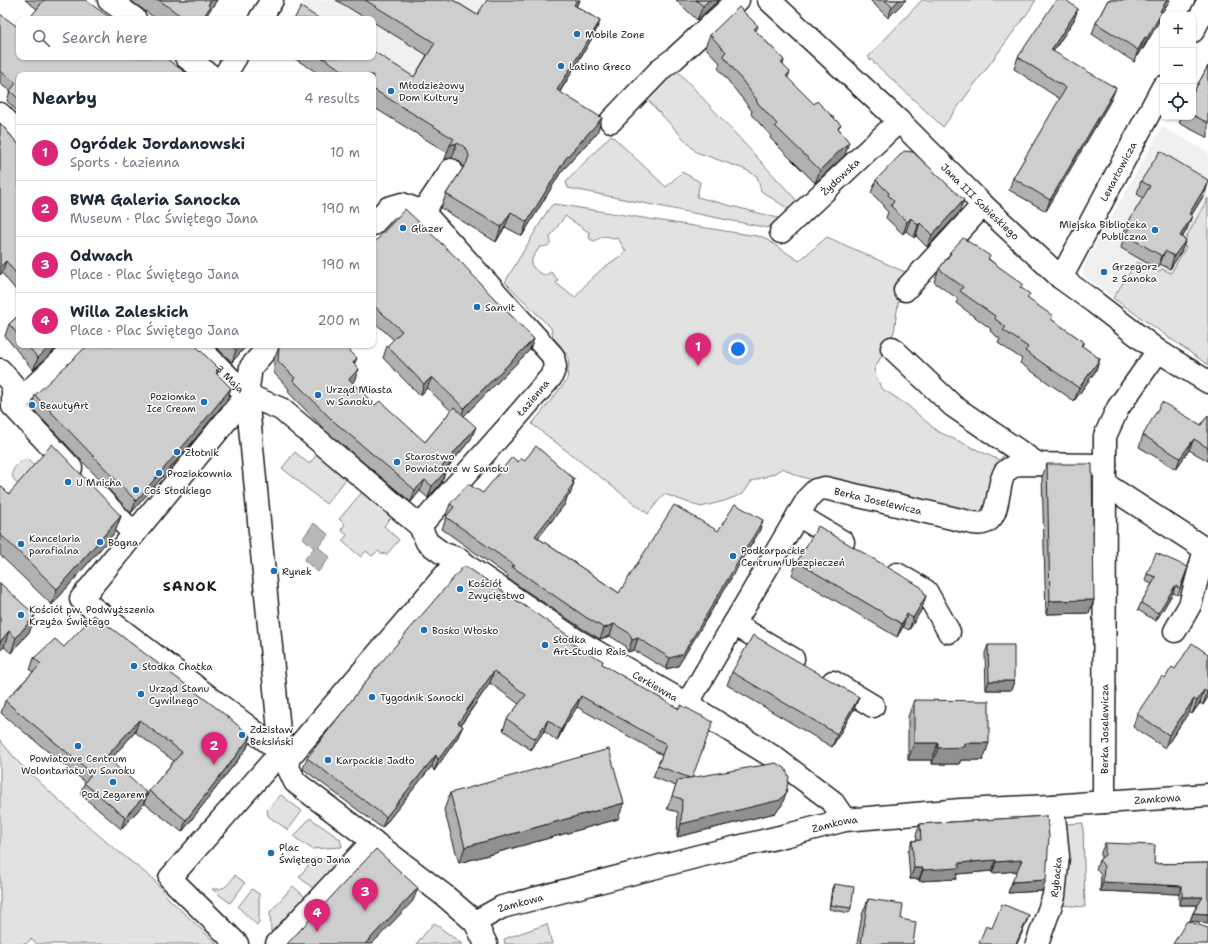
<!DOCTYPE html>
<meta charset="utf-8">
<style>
:root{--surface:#fff;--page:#f6f6f7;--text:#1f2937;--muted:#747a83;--line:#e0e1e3;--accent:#db2777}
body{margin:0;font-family:"Shantell Sans",sans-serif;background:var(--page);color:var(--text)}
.controls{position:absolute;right:12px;top:12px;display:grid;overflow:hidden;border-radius:8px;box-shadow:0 1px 3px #0004}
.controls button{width:36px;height:36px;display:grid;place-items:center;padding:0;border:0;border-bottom:1px solid var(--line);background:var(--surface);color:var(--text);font:20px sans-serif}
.you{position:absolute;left:738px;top:349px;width:14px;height:14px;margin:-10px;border:3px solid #fff;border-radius:50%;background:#1a73e8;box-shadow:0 0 0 6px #1a73e833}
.badge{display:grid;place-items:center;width:26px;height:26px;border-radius:50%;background:var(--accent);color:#fff;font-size:13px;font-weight:700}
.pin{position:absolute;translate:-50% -33px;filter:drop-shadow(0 1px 2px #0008)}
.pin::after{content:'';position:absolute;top:21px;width:14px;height:12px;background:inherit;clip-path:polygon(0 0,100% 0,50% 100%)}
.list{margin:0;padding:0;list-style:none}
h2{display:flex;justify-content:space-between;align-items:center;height:52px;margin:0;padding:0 16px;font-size:17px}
h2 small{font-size:13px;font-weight:400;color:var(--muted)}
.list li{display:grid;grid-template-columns:26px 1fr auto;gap:12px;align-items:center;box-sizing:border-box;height:56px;padding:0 16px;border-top:1px solid var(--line)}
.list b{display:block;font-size:15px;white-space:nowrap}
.list p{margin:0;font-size:13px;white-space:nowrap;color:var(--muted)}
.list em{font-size:13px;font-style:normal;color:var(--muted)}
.icon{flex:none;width:22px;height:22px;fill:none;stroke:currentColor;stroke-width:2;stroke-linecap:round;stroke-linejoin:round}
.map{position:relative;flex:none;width:1208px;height:944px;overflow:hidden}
.search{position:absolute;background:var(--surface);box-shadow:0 1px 3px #0004;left:16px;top:16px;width:360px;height:44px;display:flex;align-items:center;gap:10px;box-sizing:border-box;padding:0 14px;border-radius:8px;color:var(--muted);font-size:15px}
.panel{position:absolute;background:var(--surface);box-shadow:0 1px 3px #0004;left:16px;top:72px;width:360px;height:276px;border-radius:8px}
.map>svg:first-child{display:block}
.built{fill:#f0f0f0}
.green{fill:#e2e2e2;stroke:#7f7f7f;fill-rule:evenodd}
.water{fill:#b8b8b8;stroke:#7a7a7a}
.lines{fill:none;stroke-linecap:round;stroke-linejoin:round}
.minor-casing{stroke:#1c1c1c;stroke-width:25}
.minor{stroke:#fff;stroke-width:22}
.wall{fill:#b1b1b1;stroke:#1c1c1c}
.shaded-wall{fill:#909090;stroke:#1c1c1c}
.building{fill:#cecece;stroke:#1c1c1c}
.poi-dot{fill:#1f6fb2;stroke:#fff;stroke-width:1.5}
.labels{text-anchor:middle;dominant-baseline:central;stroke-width:3;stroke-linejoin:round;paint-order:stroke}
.poi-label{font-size:10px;fill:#1c1c1c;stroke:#fff;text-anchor:start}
.street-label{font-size:10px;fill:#1c1c1c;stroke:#fff}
.district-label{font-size:14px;font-weight:bold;letter-spacing:1px;fill:#1c1c1c;stroke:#fff}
</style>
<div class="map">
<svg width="1208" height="944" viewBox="0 0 1208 944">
<rect width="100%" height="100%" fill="#fff"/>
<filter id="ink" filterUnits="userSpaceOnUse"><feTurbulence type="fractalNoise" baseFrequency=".025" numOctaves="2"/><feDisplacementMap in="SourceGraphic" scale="8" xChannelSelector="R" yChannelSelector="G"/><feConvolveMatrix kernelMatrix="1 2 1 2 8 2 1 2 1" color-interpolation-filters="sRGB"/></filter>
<g filter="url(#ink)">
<g class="built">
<path d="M304 0H551L466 125 373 57V19H294Z"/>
<path d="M1162 127 1208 152V198L1182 245 1186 247 1170 274 1158 272 1137 262 1113 298 1083 275 1085 263Z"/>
</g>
<g class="green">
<path d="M922 0H1036L1029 11 943 127 868 57Z"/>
<path d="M676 69 798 202 788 209 761 191 757 176 744 169 696 152 647 99Z"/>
<path d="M611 135 666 187 682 172 700 182 697 197 778 218 768 228 568 188 566 182Z"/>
<path d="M1208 198V365L1113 298 1137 262 1158 272 1162 269 1171 273 1186 247 1182 245Z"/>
<path d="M555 204 763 237 799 261 827 237 905 272 904 283 899 297 894 332 874 370 881 388 906 404 937 431 999 460 1008 451 1013 453 985 510 969 514 816 481 795 475 783 468 773 474 752 481 743 494 724 501 701 507 664 494 648 514 532 424 567 380 569 358 553 337 551 328 505 282 548 210 552 205ZM565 216 590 233 589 236 590 239 594 241C601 238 605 233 613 239L618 238 626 252 603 268 586 284 575 298 556 283 558 280 551 272 546 275C539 274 535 270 531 264L533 257 540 247C547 246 552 247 550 237Z"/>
<path d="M295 452 309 464 318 453 347 478 326 504 282 468Z"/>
<path d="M27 459 38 470 22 489C14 481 7 473 18 464 21 461 23 460 27 459Z"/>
<path d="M364 490 393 515 384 526 399 540 386 555 384 553 383 555 378 551 372 556 366 551 361 557 342 541 347 535 341 530 345 524 339 519Z"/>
<path d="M0 740 19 763 62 803 110 845 153 879 169 899 217 944H37L31 939 26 944H0Z"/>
<path d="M281 795 302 811 288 830 268 816 267 810Z"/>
<path d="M310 818 340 839 342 847 312 849 294 837Z"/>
<path d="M1083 823 1085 907 1060 905 1064 887 1066 824Z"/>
<path d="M343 857 344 861 315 890 299 877 312 861Z"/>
<path d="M235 875 245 883 230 903 212 889C226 890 228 885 235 875Z"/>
<path d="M293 886 307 899 276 932H271L270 912Z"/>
<path d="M252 889 259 894V922L257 925 238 907Z"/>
<path d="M434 923 462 944H416Z"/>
<path d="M547 924 552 944H505L504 939Z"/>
</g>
<path class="water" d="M314 523 329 535 318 547 330 557 318 572 304 560 314 548 303 538Z"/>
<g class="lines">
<defs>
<g id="minor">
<path d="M109 0 135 19"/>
<path id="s1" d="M769 0 899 121 983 205 1061 278 1094 302 1158 351 1208 382"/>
<path d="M260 19 272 0"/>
<path d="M1193 31 1208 2"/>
<path d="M186 57 210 75"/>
<path d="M225 75 236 57"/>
<path d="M0 114 19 133"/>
<path d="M611 121 663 67 674 59 738 0"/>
<path d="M423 212 451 170"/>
<path d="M373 224 388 208 402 204 423 212 553 356 555 367 551 377 507 428 420 526"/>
<path id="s2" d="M781 232 899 121"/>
<path id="s3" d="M1061 278 1163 87"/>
<path d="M905 290 983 205"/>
<path id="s4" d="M196 345 247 395 281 409 420 526 427 542 442 553 459 559 470 568 576 640 687 704 775 758 832 801 845 820"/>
<path d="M270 345 251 367 247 395 281 752 295 782 445 896 475 922 486 944"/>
<path d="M892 348 953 406 1038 464"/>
<path d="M0 370 13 385V406L71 468"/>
<path d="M247 395 81 599 281 752"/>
<path d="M13 406 78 345"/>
<path d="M1105 484 1205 549 1190 605 1175 631"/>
<path d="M99 497 134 534"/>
<path d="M798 515 843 542"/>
<path d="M897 574 926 591 949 632"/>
<path d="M734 624 793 659"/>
<path d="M833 682 873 706"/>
<path id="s5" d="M687 704 798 515 809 497 816 490 825 488 973 523C976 523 980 524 983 523 1001 519 996 485 1005 472 1008 469 1014 466 1019 464L1105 465V436L1118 408 1158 351"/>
<path d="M285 762 459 559"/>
<path id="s6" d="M1104 802 1105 465"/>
<path id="s7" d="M475 922 502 907 699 856 788 835 845 820 961 810 1053 806 1104 802 1208 795"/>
<path d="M237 944 170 878 281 752"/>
<path d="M277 944 373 841"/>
<path id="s8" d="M1037 944 1054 896 1058 856 1053 806"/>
</g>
</defs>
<use href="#minor" class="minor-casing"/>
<use href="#minor" class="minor"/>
</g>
<g class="wall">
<path d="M25 0H85L37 9Z"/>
<path d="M130 0H217L208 13 206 19H156Z"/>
<path d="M336 0H453L477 15 580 0 576 6 600 21 594 35 560 92 597 133 561 172 522 236 505 227 496 242 441 208 446 194 463 168 462 164 458 160 452 158 445 159 448 153 373 107V75H321L292 57H373L414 77 427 55 373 22V19H367Z"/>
<path d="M676 0H719L697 20Z"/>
<path d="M870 0H906L888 18Z"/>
<path d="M1108 0H1170L1161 14 1158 23 1143 49H1141L1134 62 1092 34 1096 23Z"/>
<path d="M0 14 19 75V113L7 101 10 91 0 84Z"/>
<path d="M1074 20 1053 52 1111 100 1046 211 1009 190 1013 178 1060 99 1014 69 1018 57Z"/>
<path d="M758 26 756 31 784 60 783 65 787 78 840 130 845 155 815 183 770 138 771 136 751 114 752 111 718 68 720 63 705 47 710 35Z"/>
<path d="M1208 66V138L1179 123 1181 117H1193V93Z"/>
<path d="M0 123 19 145V294L2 273 0 275Z"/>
<path d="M876 180 959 213 927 247 916 236 914 238 906 231 903 234 886 218 888 212 883 207 884 205 871 193Z"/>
<path d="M1208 180V184L1205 193 1191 216 1187 229 1182 238 1181 252 1170 269 1160 264 1157 269 1121 248 1123 240 1122 238 1126 226 1143 198 1137 194 1141 181Z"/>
<path d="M373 244 490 294 534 339 529 351 464 416 471 439 445 471 441 483 428 498 420 491 411 502 326 431 288 392 289 389 274 373V359L279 347 355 364 354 381 352 383 375 405 425 442 451 411 427 388 420 396 383 358 387 346 394 340 373 321Z"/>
<path d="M950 252 989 259 1022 288 1028 299 1052 320 1084 342 1082 346 1100 359 1095 372 1074 401 1020 363 1022 359 998 343 1000 339 990 331 991 329 956 303 958 299 934 282 939 269 949 255Z"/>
<path d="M19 315V345H60L33 370 5 336 9 324Z"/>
<path d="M214 345H247L232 362Z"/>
<path d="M219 369 217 374 227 400 191 444 131 513 31 407 35 395Z"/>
<path d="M1208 415V461L1189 450 1176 469 1139 447 1143 435 1201 425Z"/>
<path d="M524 461 574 479 570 495 567 497 565 504 538 538 619 593 718 531 763 520 759 532 678 666 666 669 634 650 628 652 624 645 610 636 600 639 583 629 507 578 508 576 442 529 447 516 446 515 450 504 483 493 518 462Z"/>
<path d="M1047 464 1094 600 1089 613 1046 614 1042 477Z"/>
<path d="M0 485 9 494 121 516 115 532 52 605 0 555Z"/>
<path d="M797 562 922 609 909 630 903 627 897 637 792 575Z"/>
<path d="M1188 567 1178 595 1173 593 1156 621 1138 610 1141 603 1152 584 1145 581 1147 574Z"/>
<path d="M0 583 30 631 11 653 4 647 0 651Z"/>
<path d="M572 638 570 642 602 665 679 709 692 778 782 805 775 813 677 837 678 812 667 809 676 786 653 777 662 755 577 707 565 725 557 741 544 731 531 750 503 730 507 719 519 704 490 683 461 725 458 737 434 771 432 766 382 828 303 769 307 758 378 666Z"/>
<path d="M988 645 1014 681 1011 690H986L985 653Z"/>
<path d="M64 647 251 736 247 748 182 832 144 803 149 791 174 761 135 732 110 760 143 805 121 829 80 794 85 782 1 713 5 701 33 672 30 670 34 658Z"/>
<path d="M1208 654V697L1203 705 1200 703 1192 714 1189 712 1165 748 1133 727 1137 714 1165 678 1175 669Z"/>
<path d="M732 672 859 697 854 709 832 747 727 685Z"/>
<path d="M914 700 983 760H961L959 764H932V760H908V717Z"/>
<path d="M450 793 618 819 459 863 444 810Z"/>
<path d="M1047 816 1042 891 1008 893 1017 871 992 873V871L957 874 956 879 919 881V879H910L908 852 912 841 917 840 916 835 920 824Z"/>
<path d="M1105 843 1154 864 1208 863V923L1190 921 1193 913 1197 905H1179V894L1100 891 1101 875 1096 869 1099 860 1101 858V852Z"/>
<path d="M834 884 851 908 849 913 829 909 832 888Z"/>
<path d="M868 899 901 919 913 944H857L862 915Z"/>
</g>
<g class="shaded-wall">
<path d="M211 0H217L208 13 206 19H202L208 5Z"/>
<path d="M577 0H580L568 19 574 5Z"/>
<path d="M709 0H719L697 20 703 6Z"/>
<path d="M899 0H906L888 18 892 7Z"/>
<path d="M1167 0H1170L1161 14 1158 23 1143 49 1147 38 1160 11Z"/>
<path d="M1078 9 1074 20 1046 62 1051 50Z"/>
<path d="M600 21 594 35 552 104 557 90Z"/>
<path d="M1145 37 1141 49 1134 62 1138 50Z"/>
<path d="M790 72 785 85 786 76Z"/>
<path d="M1116 88 1111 100 1046 211 1050 200Z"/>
<path d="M602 118 597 133 561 172 522 236 527 222 566 158Z"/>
<path d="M849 142 845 155 815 183 820 170Z"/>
<path d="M457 143 452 158 445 159 450 145Z"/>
<path d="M1208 182 1205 193 1184 227 1189 214Z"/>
<path d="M964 200 959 213 927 247 932 235Z"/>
<path d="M511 212 505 227 496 242 501 227Z"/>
<path d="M1192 216 1187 229 1175 249 1180 236Z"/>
<path d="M911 218 906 231 903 234 907 222Z"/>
<path d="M920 223 916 236 914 238 918 225Z"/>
<path d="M1186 240 1181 252 1170 269 1174 256Z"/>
<path d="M1165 251 1160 264 1157 269 1162 256Z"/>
<path d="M6 261 2 273 0 275V267Z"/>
<path d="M534 339 529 351 460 420 464 408Z"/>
<path d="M51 345H60L33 370 38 358Z"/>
<path d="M241 345H247L232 362 236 350Z"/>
<path d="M357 358 352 370 353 363Z"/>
<path d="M1100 359 1095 372 1074 401 1079 388Z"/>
<path d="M359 369 354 381 344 391 349 379Z"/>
<path d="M432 377 427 388 420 396 424 384Z"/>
<path d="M231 388 227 400 191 444 131 513 136 501Z"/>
<path d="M476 427 471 439 437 480 441 468Z"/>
<path d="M1194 439 1189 450 1176 469 1180 458Z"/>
<path d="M446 471 441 483 428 498 432 486Z"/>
<path d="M574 479 572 486 574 483 570 495 567 497 565 504 531 547 535 536Z"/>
<path d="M425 480 420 491 411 502 415 490Z"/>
<path d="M121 516 115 532 52 605 57 589Z"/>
<path d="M763 520 759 532 678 666 666 669 670 658Z"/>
<path d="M1175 586 1173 593 1156 621 1158 613Z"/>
<path d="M926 596 922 609 909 630 913 618Z"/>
<path d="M1094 600 1089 613 1046 614 1050 601Z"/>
<path d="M907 614 903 627 897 637 902 624Z"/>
<path d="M35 615 30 631 11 653 16 638Z"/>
<path d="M614 624 610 636 600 639 604 628Z"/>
<path d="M9 631 4 647 0 651V642Z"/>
<path d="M572 638 568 649 566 640Z"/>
<path d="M638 638 634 650 628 652 632 640Z"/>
<path d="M494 671 490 683 454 734 458 723Z"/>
<path d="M989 681H1014L1011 690H986Z"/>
<path d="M1204 690 1200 703 1192 714 1197 701Z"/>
<path d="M1208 691V697L1203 705 1207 692Z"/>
<path d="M581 696 577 707 565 725 557 741 561 730 569 714Z"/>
<path d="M859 697 854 709 832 747 837 734Z"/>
<path d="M1194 699 1189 712 1165 748 1169 735Z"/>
<path d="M139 720 135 732 102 769 106 757Z"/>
<path d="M548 720 544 731 531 750 535 739Z"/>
<path d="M463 726 458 737 434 771 438 760Z"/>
<path d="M251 736 247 748 182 832 186 820Z"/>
<path d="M914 743H938L932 760H908Z"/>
<path d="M965 743H989L983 760H961L959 764H932L938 748Z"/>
<path d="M436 755 432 766 382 828 386 817Z"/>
<path d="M147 793 143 805 121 829 125 817Z"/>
<path d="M786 793 782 805 775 813 677 837 681 824Z"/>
<path d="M624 803 618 819 459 863 465 847Z"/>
<path d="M996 860 992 871 957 874 956 879 919 881 923 870 959 863Z"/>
<path d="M1022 860 1018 871 992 873 996 862Z"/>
<path d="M914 868H923L919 879H910Z"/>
<path d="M1046 880 1042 891 1008 893 1012 882Z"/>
<path d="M1103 882 1182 886 1179 894 1100 891Z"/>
<path d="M418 888 413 901 372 944H365Z"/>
<path d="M1182 897H1203L1200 905H1179Z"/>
<path d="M1193 913 1208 914V923L1190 921Z"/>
<path d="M1029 915 1026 924 1017 944H1016Z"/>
</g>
<g class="building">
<path d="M44 0H85L112 19H29Z"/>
<path d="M159 0H211L208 5 210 7 202 19H185Z"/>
<path d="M365 0H453L477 15 487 0H577L574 5 600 21 557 90 602 118 566 158 527 222 511 212 501 227 446 194 467 162 469 156 467 150 463 146 457 143 450 145 454 139 373 89V75H350L321 57H373V51L414 77 435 43Z"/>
<path d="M696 0H709L703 6Z"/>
<path d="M885 0H899L892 7Z"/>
<path d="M1056 0H1066L1078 9 1051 50 1116 88 1050 200 1013 178 1066 88 1018 57Z"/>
<path d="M1108 0H1167L1160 11 1162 12 1147 38 1145 37 1138 50 1096 23Z"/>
<path d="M301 7 320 19H294Z"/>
<path d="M739 7 758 26 754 29 784 60 781 63 790 72 786 76 814 104 817 101 841 125 838 128 849 142 820 170 775 126 777 124 756 101 757 100 723 55 726 52 710 35Z"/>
<path d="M0 14 19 28V57H164L189 75H19V99L10 91 16 83 0 71Z"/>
<path d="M1208 66V123L1193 115V93Z"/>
<path d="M0 123 19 145V277L6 261 0 267Z"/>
<path d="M904 151 913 152 964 200 932 235 920 223 918 225 911 218 907 222 891 206 894 201 888 195 889 193 876 180Z"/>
<path d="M1160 151 1208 180V182L1189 214 1192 216 1180 236 1186 240 1174 256 1165 251 1162 256 1125 235 1129 228 1126 226 1150 186 1141 181Z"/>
<path d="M405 209 461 262 490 294 534 339 464 408 432 377 424 384 387 346 402 331 373 305V244Z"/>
<path d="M963 238 990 256 988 259 1023 284 1020 287 1030 294 1027 298 1053 316 1051 319 1084 342 1081 345 1100 359 1079 388 1025 351 1028 347 1003 330 1006 327 995 319V316L960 291 963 287 939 269 951 253 950 252Z"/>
<path d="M19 315V336L9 324Z"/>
<path d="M27 345H51L38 358Z"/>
<path d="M88 345H195L219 369 216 373 231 388 195 432 136 501 35 395Z"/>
<path d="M230 345H241L236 350Z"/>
<path d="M281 345H344L357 358 353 363 359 369 349 379 375 405 380 401 425 442 454 407 476 427 441 468 446 471 432 486 425 480 415 490 331 419 293 380 295 378 278 361 279 347Z"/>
<path d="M1162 402 1201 425 1208 415V448L1194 439 1180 458 1143 435Z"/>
<path d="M52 444 121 516 57 589 0 534V485L9 494Z"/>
<path d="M536 446 574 479 572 482 574 483 568 491 569 492 535 536 619 593 674 505 718 531 735 504 763 520 683 654 670 658 638 638 632 640 629 633 614 624 604 628 587 618 511 566H515L446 517 454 507 450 504 468 484 483 493 512 457 518 462 521 458 524 461Z"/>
<path d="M1047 464H1092L1094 600 1050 601Z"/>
<path d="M818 526 921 587 926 596 913 618 907 614 902 624 797 562Z"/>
<path d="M1156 553 1188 567 1180 588 1175 586 1158 613 1141 603 1156 577 1147 574Z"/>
<path d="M463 567H467L572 638 566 640 603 661 602 664 679 709 681 705 713 722 692 778H690L658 766 666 744 581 696 569 714 561 730 548 720 535 739 507 719 526 695 494 671 458 723 463 726 438 760 436 755 386 817 307 758 378 666Z"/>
<path d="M0 583 35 615 16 638 9 631 0 642Z"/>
<path d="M94 615 218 709 251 736 186 820 149 791 182 752 139 720 106 757 147 793 125 817 84 783 92 773 5 701 41 664 34 658 55 639 64 647Z"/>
<path d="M753 635 859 697 837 734 732 672Z"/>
<path d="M1192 643 1208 654V691L1207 692 1204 690 1197 701 1194 699 1169 735 1137 714 1162 676 1165 678 1172 667 1175 669Z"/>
<path d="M988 645H1014V681H989Z"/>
<path d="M914 700 989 701V743H965V747L938 748V743H914Z"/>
<path d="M609 749 624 803 465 847 450 793Z"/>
<path d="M776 763 785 768 789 777 786 793 780 800 681 824 682 799 672 796 678 780Z"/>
<path d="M1047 816 1049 837 1046 880 1012 882 1022 860 996 862V860L959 863V868L923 870V868H914L912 841 921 840 920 824Z"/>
<path d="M1105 843 1155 845 1154 864 1208 863V914L1193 913 1203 897H1182V886L1103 882 1104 866 1099 860 1105 855Z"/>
<path d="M376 849 418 888 365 944H287Z"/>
<path d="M834 884 854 887 851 908 830 905Z"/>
<path d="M868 899 903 904 901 919 916 922 913 944H861Z"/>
<path d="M1002 904 1029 915 1016 944H982L979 943 986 926 992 928Z"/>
<path d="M1187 921 1208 928V944H1173Z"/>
</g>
</g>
<g class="poi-dot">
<circle cx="577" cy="34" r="4"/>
<circle cx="561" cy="66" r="4"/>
<circle cx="391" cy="91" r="4"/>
<circle cx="403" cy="228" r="4"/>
<circle cx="1155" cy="230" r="4"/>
<circle cx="1104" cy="272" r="4"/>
<circle cx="477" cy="307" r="4"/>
<circle cx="318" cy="395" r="4"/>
<circle cx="204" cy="402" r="4"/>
<circle cx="32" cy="405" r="4"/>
<circle cx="177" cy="452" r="4"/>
<circle cx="397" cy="462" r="4"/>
<circle cx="159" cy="473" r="4"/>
<circle cx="68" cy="482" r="4"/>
<circle cx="136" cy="490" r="4"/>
<circle cx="100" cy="542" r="4"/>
<circle cx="21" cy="544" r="4"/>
<circle cx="733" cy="556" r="4"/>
<circle cx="274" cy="571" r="4"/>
<circle cx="460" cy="589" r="4"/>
<circle cx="21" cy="615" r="4"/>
<circle cx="424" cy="630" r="4"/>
<circle cx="545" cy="645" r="4"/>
<circle cx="134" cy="666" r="4"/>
<circle cx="141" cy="694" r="4"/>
<circle cx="372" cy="697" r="4"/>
<circle cx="242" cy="735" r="4"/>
<circle cx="78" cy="746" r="4"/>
<circle cx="328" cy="760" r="4"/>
<circle cx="113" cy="782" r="4"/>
<circle cx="271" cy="853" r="4"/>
</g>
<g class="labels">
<g class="poi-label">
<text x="585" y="34">Mobile Zone</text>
<text x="569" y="66">Latino Greco</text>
<text x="399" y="85">Młodzieżowy<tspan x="399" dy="12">Dom Kultury</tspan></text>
<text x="1147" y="224" text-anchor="end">Miejska Biblioteka<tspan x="1147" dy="12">Publiczna</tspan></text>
<text x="411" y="228">Glazer</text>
<text x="1112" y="266">Grzegorz<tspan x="1112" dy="12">z Sanoka</tspan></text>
<text x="485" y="307">Sanvit</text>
<text x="326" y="389">Urząd Miasta<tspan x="326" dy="12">w Sanoku</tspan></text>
<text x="196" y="396" text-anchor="end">Poziomka<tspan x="196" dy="12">Ice Cream</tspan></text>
<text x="40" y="405">BeautyArt</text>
<text x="185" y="452">Złotnik</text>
<text x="405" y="456">Starostwo<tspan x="405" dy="12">Powiatowe w Sanoku</tspan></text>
<text x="167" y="473">Proziakownia</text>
<text x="76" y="482">U Mnicha</text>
<text x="144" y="490">Coś Słodkiego</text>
<text x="29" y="538">Kancelaria<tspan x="29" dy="12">parafialna</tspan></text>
<text x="108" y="542">Bogna</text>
<text x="741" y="550">Podkarpackie<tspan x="741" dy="12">Centrum Ubezpieczeń</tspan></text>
<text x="282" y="571">Rynek</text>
<text x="468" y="583">Kościół<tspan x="468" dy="12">Zwycięstwo</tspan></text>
<text x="29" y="609">Kościół pw. Podwyższenia<tspan x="29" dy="12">Krzyża Świętego</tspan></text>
<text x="432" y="630">Bosko Włosko</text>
<text x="553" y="639">Słodka<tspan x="553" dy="12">Art-Studio Rais</tspan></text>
<text x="142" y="666">Słodka Chatka</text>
<text x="149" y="688">Urząd Stanu<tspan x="149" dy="12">Cywilnego</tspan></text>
<text x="380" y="697">Tygodnik Sanocki</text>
<text x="250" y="729">Zdzisław<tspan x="250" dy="12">Beksiński</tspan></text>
<text x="78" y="758" text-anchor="middle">Powiatowe Centrum<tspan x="78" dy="12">Wolontariatu w Sanoku</tspan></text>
<text x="336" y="760">Karpackie Jadło</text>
<text x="113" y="794" text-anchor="middle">Pod Zegarem</text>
<text x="279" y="847">Plac<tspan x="279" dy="12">Świętego Jana</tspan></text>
</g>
<g class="street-label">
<text stroke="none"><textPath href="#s3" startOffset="121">Lenartowicza</textPath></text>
<text stroke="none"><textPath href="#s2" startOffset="81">Żydowska</textPath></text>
<text stroke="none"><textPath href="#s1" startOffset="292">Jana III Sobieskiego</textPath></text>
<text stroke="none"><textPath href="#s4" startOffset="48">3 Maja</textPath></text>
<text transform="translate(533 398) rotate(-50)">Łazienna</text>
<text stroke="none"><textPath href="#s5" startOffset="314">Berka Joselewicza</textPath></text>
<text stroke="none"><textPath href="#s4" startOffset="578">Cerkiewna</textPath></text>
<text stroke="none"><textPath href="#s6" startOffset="73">Berka Joselewicza</textPath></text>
<text stroke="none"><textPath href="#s7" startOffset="698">Zamkowa</textPath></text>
<text stroke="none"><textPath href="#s7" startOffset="374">Zamkowa</textPath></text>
<text stroke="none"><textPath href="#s8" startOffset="70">Rybacka</textPath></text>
<text stroke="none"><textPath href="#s7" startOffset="50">Zamkowa</textPath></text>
</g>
<g class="district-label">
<text x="190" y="586">SANOK</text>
</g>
</g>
</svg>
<div class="controls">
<button>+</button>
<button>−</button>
<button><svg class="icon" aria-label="locate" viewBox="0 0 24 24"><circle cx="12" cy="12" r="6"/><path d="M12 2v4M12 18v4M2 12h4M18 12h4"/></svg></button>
</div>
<div class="you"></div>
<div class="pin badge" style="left:698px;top:366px">1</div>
<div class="pin badge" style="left:214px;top:765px">2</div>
<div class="pin badge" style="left:365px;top:911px">3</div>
<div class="pin badge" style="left:317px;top:932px">4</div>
<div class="search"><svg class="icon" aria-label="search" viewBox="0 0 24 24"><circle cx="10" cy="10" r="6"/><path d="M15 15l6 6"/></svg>Search here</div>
<section class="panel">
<h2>Nearby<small>4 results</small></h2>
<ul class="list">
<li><span class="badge">1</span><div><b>Ogródek Jordanowski</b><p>Sports · Łazienna</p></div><em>10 m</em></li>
<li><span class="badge">2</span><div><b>BWA Galeria Sanocka</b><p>Museum · Plac Świętego Jana</p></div><em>190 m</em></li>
<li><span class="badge">3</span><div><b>Odwach</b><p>Place · Plac Świętego Jana</p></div><em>190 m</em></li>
<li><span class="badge">4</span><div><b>Willa Zaleskich</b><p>Place · Plac Świętego Jana</p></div><em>200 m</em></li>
</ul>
</section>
</div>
